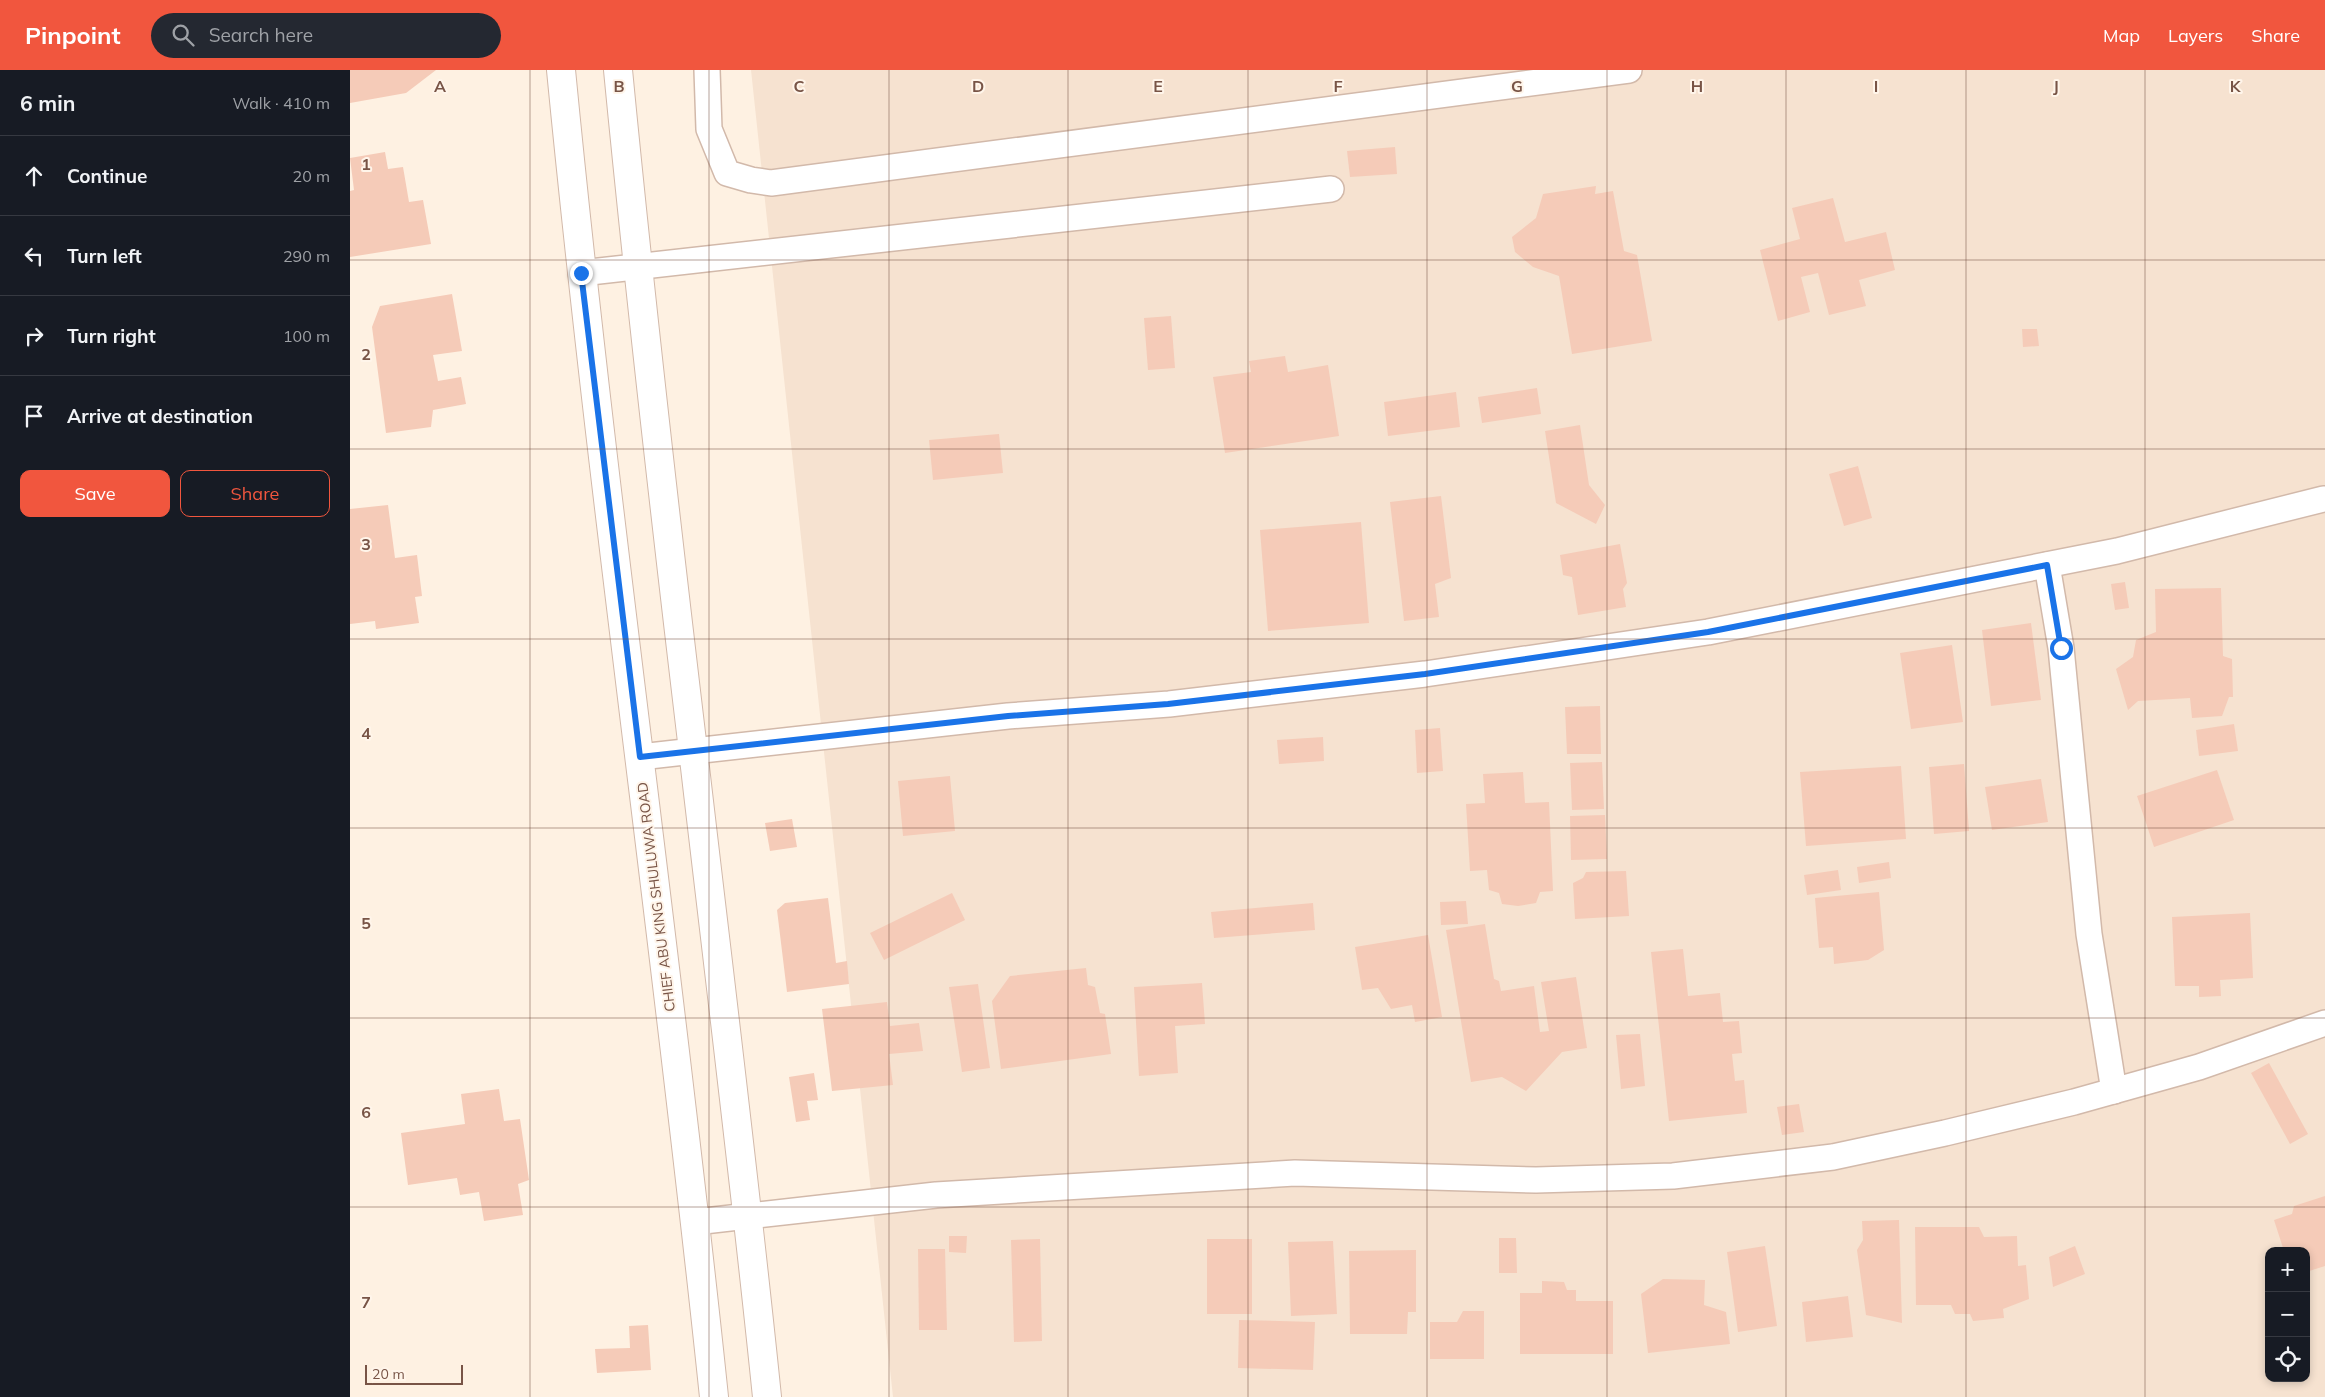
<!DOCTYPE html>
<meta charset="utf-8">
<style>
:root{--surface:#171b24;--page:#242831;--text:#f1f3f6;--muted:#9ea1a6;--line:#363941;--accent:#f1563e}
body{margin:0;font-family:Mulish,sans-serif;background:var(--page);color:var(--text)}
.controls{position:absolute;right:15px;bottom:15px;display:grid;overflow:hidden;border-radius:10px;box-shadow:0 2px 8px #0003}
.controls button{width:45px;height:45px;display:grid;place-items:center;padding:0;border:0;border-bottom:1px solid var(--line);background:var(--surface);color:var(--text);font:25px sans-serif}
.scale{position:absolute;left:15px;bottom:12px;width:98px;box-sizing:border-box;padding-left:5px;border:2px solid #785446;border-top:0;font-size:14px;line-height:18px;white-space:nowrap;color:#785446;-webkit-text-stroke:4px #fff5ea;paint-order:stroke}
.stop{position:absolute;width:15px;height:15px;margin:-11px;border:4px solid #1a73e8;border-radius:50%;background:#fff}
.stop.end{background:#1a73e8;border-color:#fff;box-shadow:0 1px 5px #0008}
.list{margin:0;padding:0;list-style:none}
h2{display:flex;justify-content:space-between;align-items:center;height:65px;margin:0;padding:0 20px;font-size:21px}
h2 small{font-size:16px;font-weight:400;color:var(--muted)}
.list li{display:grid;grid-template-columns:32px 1fr auto;gap:15px;align-items:center;box-sizing:border-box;height:80px;padding:0 20px;border-top:1px solid var(--line)}
.list b{display:block;font-size:19px;white-space:nowrap}
.list em{font-size:16px;font-style:normal;color:var(--muted)}
.actions{display:flex;gap:10px;padding:15px 20px}
.actions a{flex:1;padding:11px 0;border:1px solid var(--accent);border-radius:10px;text-align:center;font-size:18px;color:var(--accent)}
.actions .main{background:var(--accent);color:#fff}
.icon{flex:none;width:28px;height:28px;fill:none;stroke:currentColor;stroke-width:2;stroke-linecap:round;stroke-linejoin:round}
.map{position:relative;flex:none;width:1975px;height:1327px;overflow:hidden}
header{display:flex;align-items:center;gap:30px;box-sizing:border-box;height:70px;padding:0 25px;background:var(--accent);color:#fff}
header strong{font-size:24px}
nav{display:flex;gap:28px;margin-inline-start:auto;font-size:18px}
.search{width:350px;height:45px;background:var(--page);display:flex;align-items:center;gap:12px;box-sizing:border-box;padding:0 18px;border-radius:28px;color:var(--muted);font-size:19px}
main{display:flex}
aside{flex:1;background:var(--surface)}
.map>svg:first-child{display:block}
.residential{fill:#f6e2d0;fill-rule:evenodd}
.building{fill:#f5cbb8}
.lines{fill:none;stroke-linecap:round;stroke-linejoin:round}
.minor-casing{stroke:#d2b9aa;stroke-width:28}
.tertiary-casing{stroke:#d2b9aa;stroke-width:30}
.minor{stroke:#fff;stroke-width:25}
.tertiary{stroke:#fff;stroke-width:28}
.route{stroke:#1a73e8;stroke-width:6}
.grid{fill:none;stroke:#785446;stroke-width:1;stroke-opacity:0.55}
.labels{text-anchor:middle;dominant-baseline:central;stroke-width:4;stroke-linejoin:round;paint-order:stroke}
.street-label{font-size:14px;fill:#785446;stroke:#fff5ea}
.grid-label{font-size:16px;text-anchor:middle;font-weight:bold;fill:#785446;stroke:#fff5ea;stroke-width:4;stroke-linejoin:round;paint-order:stroke}
</style>
<header>
<strong>Pinpoint</strong>
<div class="search"><svg class="icon" aria-label="search" viewBox="0 0 24 24"><circle cx="10" cy="10" r="6"/><path d="M15 15l6 6"/></svg>Search here</div>
<nav><a>Map</a><a>Layers</a><a>Share</a></nav>
</header>
<main>
<aside>
<h2>6 min<small>Walk · 410 m</small></h2>
<ul class="list">
<li><svg class="icon" aria-label="ahead" viewBox="0 0 24 24"><path d="M12 20V5M6 11l6-6 6 6"/></svg><div><b>Continue</b></div><em>20 m</em></li>
<li><svg class="icon" aria-label="left" viewBox="0 0 24 24"><path d="M17 20v-9H6M10 6l-5 5 5 5"/></svg><div><b>Turn left</b></div><em>290 m</em></li>
<li><svg class="icon" aria-label="right" viewBox="0 0 24 24"><path d="M7 20v-9h11M14 6l5 5-5 5"/></svg><div><b>Turn right</b></div><em>100 m</em></li>
<li><svg class="icon" aria-label="arrive" viewBox="0 0 24 24"><path d="M6 21V4h12l-3 4 3 4H6"/></svg><div><b>Arrive at destination</b></div></li>
</ul>
<div class="actions"><a class="main">Save</a><a>Share</a></div>
</aside>
<div class="map">
<svg width="1975" height="1327" viewBox="0 0 1975 1327">
<rect width="100%" height="100%" fill="#fef1e2"/>
<path class="residential" d="M401 0H1975V1327H543ZM1919 1181H1956V1308H1919Z"/>
<g class="building">
<path d="M0 0H86L56 23 0 33Z"/>
<path d="M1045 77 1047 104 1000 107 997 81Z"/>
<path d="M35 82 38 99 53 97 59 132 73 130 81 174 0 187V121L4 120 0 88Z"/>
<path d="M1246 116 1245 124 1263 121 1274 181 1287 185 1302 271 1222 284 1209 206 1183 197 1165 182 1162 167 1186 148 1193 124Z"/>
<path d="M1483 128 1495 172 1536 162 1545 200 1509 210 1516 236 1479 245 1468 203 1451 207 1460 242 1428 251 1410 180 1450 169 1442 138Z"/>
<path d="M102 224 112 281 83 285 88 311 111 307 116 334 83 340 81 357 36 363 22 257 30 236Z"/>
<path d="M821 246 825 298 798 300 794 248Z"/>
<path d="M1672 259H1687L1689 276 1673 277Z"/>
<path d="M935 286 938 302 978 295 989 366 875 383 863 307 901 302 899 291Z"/>
<path d="M1187 318 1191 344 1132 353 1128 327Z"/>
<path d="M1106 322 1110 357 1038 366 1034 332Z"/>
<path d="M1230 355 1239 415 1255 435 1246 454 1206 433 1195 361Z"/>
<path d="M649 364 653 403 583 410 579 370Z"/>
<path d="M1508 396 1522 448 1494 456 1479 404Z"/>
<path d="M1091 426 1101 508 1085 514 1089 547 1054 551 1040 432Z"/>
<path d="M38 435 45 488 67 485 72 526 65 527 69 553 26 559 25 551 0 554V439Z"/>
<path d="M1011 452 1019 553 918 561 910 460Z"/>
<path d="M1270 474 1277 513 1273 519 1276 537 1228 545 1222 507 1213 505 1210 485Z"/>
<path d="M1775 512 1779 538 1765 540 1761 514Z"/>
<path d="M1871 518 1873 586 1882 589 1883 627H1879L1872 646 1842 648 1840 628 1788 631 1778 640 1766 599 1783 587 1786 570 1806 562 1805 519Z"/>
<path d="M1681 553 1691 630 1641 636 1632 560Z"/>
<path d="M1602 575 1613 652 1561 659 1550 583Z"/>
<path d="M1250 636 1251 684H1217L1215 637Z"/>
<path d="M1884 654 1888 681 1849 686 1846 660Z"/>
<path d="M1090 658 1093 701 1067 703 1065 660Z"/>
<path d="M973 667 974 691 929 694 927 670Z"/>
<path d="M1252 692 1254 739 1222 740 1220 693Z"/>
<path d="M1614 694 1619 761 1584 764 1579 697Z"/>
<path d="M1551 696 1556 769 1456 776 1450 702Z"/>
<path d="M1867 700 1884 750 1804 777 1787 726Z"/>
<path d="M1173 702 1175 733 1199 732 1203 821 1190 822 1186 833 1168 836 1152 834 1149 823 1139 820 1137 800 1120 801 1116 734 1135 733 1133 704Z"/>
<path d="M600 706 605 761 553 766 548 711Z"/>
<path d="M1691 709 1698 752 1642 760 1635 717Z"/>
<path d="M1255 745 1257 789 1221 790 1220 746Z"/>
<path d="M442 749 447 777 420 781 415 753Z"/>
<path d="M1539 792 1541 808 1509 813 1507 797Z"/>
<path d="M1488 800 1491 820 1457 825 1454 805Z"/>
<path d="M1276 801 1279 846 1225 849 1223 813 1233 808 1236 802Z"/>
<path d="M1529 822 1534 880 1518 890 1484 894 1483 877 1469 878 1465 828Z"/>
<path d="M602 823 615 850 534 890 520 863Z"/>
<path d="M478 828 486 893 497 891 499 914 437 922 427 840 435 833Z"/>
<path d="M1116 831 1118 854 1091 855 1090 832Z"/>
<path d="M963 833 965 860 864 868 861 842Z"/>
<path d="M1900 843 1903 908 1870 910 1871 926 1849 927V916H1825L1822 847Z"/>
<path d="M1135 854 1144 909 1149 911 1151 921 1184 916 1190 962 1199 961 1191 912 1226 907 1237 978 1212 982 1176 1021 1152 1007 1121 1012 1096 860Z"/>
<path d="M1078 865 1092 947 1065 952 1062 935 1041 939 1028 918 1012 920 1005 877Z"/>
<path d="M1333 879 1338 926 1370 923 1373 952 1389 951 1392 983 1382 984 1385 1011 1394 1010 1397 1043 1319 1051 1301 882Z"/>
<path d="M736 898 738 915 745 917 750 943 755 944 761 984 651 999 642 931 660 906Z"/>
<path d="M852 913 855 954 825 956 828 1003 789 1006 784 917Z"/>
<path d="M628 914 640 998 612 1002 599 917Z"/>
<path d="M537 932 540 956 569 953 573 981 539 984 543 1015 482 1021 472 939Z"/>
<path d="M1290 964 1295 1016 1271 1019 1266 965Z"/>
<path d="M1919 993 1958 1064 1940 1074 1901 1003Z"/>
<path d="M464 1003 468 1030 457 1031 460 1050 446 1052 439 1007Z"/>
<path d="M149 1019 154 1051 170 1049 179 1110 168 1114 173 1145 134 1151 129 1122 110 1125 107 1108 58 1115 51 1063 115 1054 111 1024Z"/>
<path d="M1449 1034 1454 1062 1432 1065 1427 1037Z"/>
<path d="M1975 1126V1196L1956 1202V1181H1934L1924 1150 1942 1144 1944 1136Z"/>
<path d="M1549 1150 1552 1253 1516 1245 1507 1180 1513 1170 1512 1151Z"/>
<path d="M1565 1157H1629L1634 1167 1667 1166 1668 1196 1676 1195 1679 1229 1653 1239 1654 1248 1623 1251 1620 1244H1605L1601 1235H1566Z"/>
<path d="M599 1166H617L616 1183 599 1182Z"/>
<path d="M1149 1168H1166L1167 1203H1149Z"/>
<path d="M690 1169 692 1271 664 1272 661 1170Z"/>
<rect x="857" y="1169" width="45" height="75"/>
<path d="M983 1171 987 1244 941 1246 938 1172Z"/>
<path d="M1415 1176 1427 1256 1388 1262 1377 1182Z"/>
<path d="M1725 1176 1735 1204 1703 1217 1699 1187Z"/>
<path d="M568 1179H595L597 1260H569Z"/>
<path d="M1066 1180V1242H1058L1057 1264H1000L999 1181Z"/>
<path d="M1313 1209 1355 1210 1354 1235 1376 1242 1380 1274 1298 1283 1291 1224Z"/>
<path d="M1192 1211 1214 1212 1217 1220H1226V1231H1263V1284H1170V1223H1192Z"/>
<path d="M1498 1226 1503 1267 1456 1272 1452 1232Z"/>
<path d="M1113 1241H1134V1289H1080V1252H1107Z"/>
<path d="M889 1250 965 1252 963 1300 888 1298Z"/>
<path d="M298 1255 301 1300 247 1303 245 1279 280 1278 279 1256Z"/>
</g>
<g class="lines">
<defs>
<g id="minor">
<path d="M357 0 359 59 377 103 401 110 421 113 1279 0"/>
<path d="M231 203 981 119"/>
<path d="M1697 495 1711 578 1739 864 1764 1021"/>
<path d="M290 687 658 646 819 634 1075 604 1358 562 1767 481 1973 429"/>
<path d="M345 1152 586 1125 945 1103 1186 1110 1323 1106 1483 1087 1595 1063 1724 1032 1849 997 1975 953"/>
</g>
<g id="tertiary">
<path d="M211 0C254 443 318 884 364 1327"/>
<path d="M268 0C290 227 316 454 343 680 368 896 395 1111 417 1327"/>
</g>
</defs>
<use href="#minor" class="minor-casing"/>
<use href="#tertiary" class="tertiary-casing"/>
<use href="#minor" class="minor"/>
<use href="#tertiary" class="tertiary"/>
</g>
<g class="lines">
<path class="route" d="M231 203 290 687 658 646 818 634 1075 604 1358 562 1697 495 1711 578"/>
</g>
<path class="grid" d="M180 0V1327M359 0V1327M539 0V1327M718 0V1327M898 0V1327M1077 0V1327M1257 0V1327M1436 0V1327M1616 0V1327M1795 0V1327M0 190H1975M0 379H1975M0 569H1975M0 758H1975M0 948H1975M0 1137H1975"/>
<g class="labels">
<g class="street-label">
<text transform="translate(306 827) rotate(-97)">CHIEF ABU KING SHULUWA ROAD</text>
</g>
</g>
<g class="grid-label">
<text x="90" y="22">A</text>
<text x="269" y="22">B</text>
<text x="449" y="22">C</text>
<text x="628" y="22">D</text>
<text x="808" y="22">E</text>
<text x="988" y="22">F</text>
<text x="1167" y="22">G</text>
<text x="1347" y="22">H</text>
<text x="1526" y="22">I</text>
<text x="1706" y="22">J</text>
<text x="1885" y="22">K</text>
<text x="16" y="100">1</text>
<text x="16" y="290">2</text>
<text x="16" y="480">3</text>
<text x="16" y="669">4</text>
<text x="16" y="859">5</text>
<text x="16" y="1048">6</text>
<text x="16" y="1238">7</text>
</g>
</svg>
<div class="controls">
<button>+</button>
<button>−</button>
<button><svg class="icon" aria-label="locate" viewBox="0 0 24 24"><circle cx="12" cy="12" r="6"/><path d="M12 2v4M12 18v4M2 12h4M18 12h4"/></svg></button>
</div>
<div class="scale">20 m</div>
<div class="stop" style="left:1711px;top:578px"></div>
<div class="stop end" style="left:231px;top:203px"></div>
</div>
</main>
